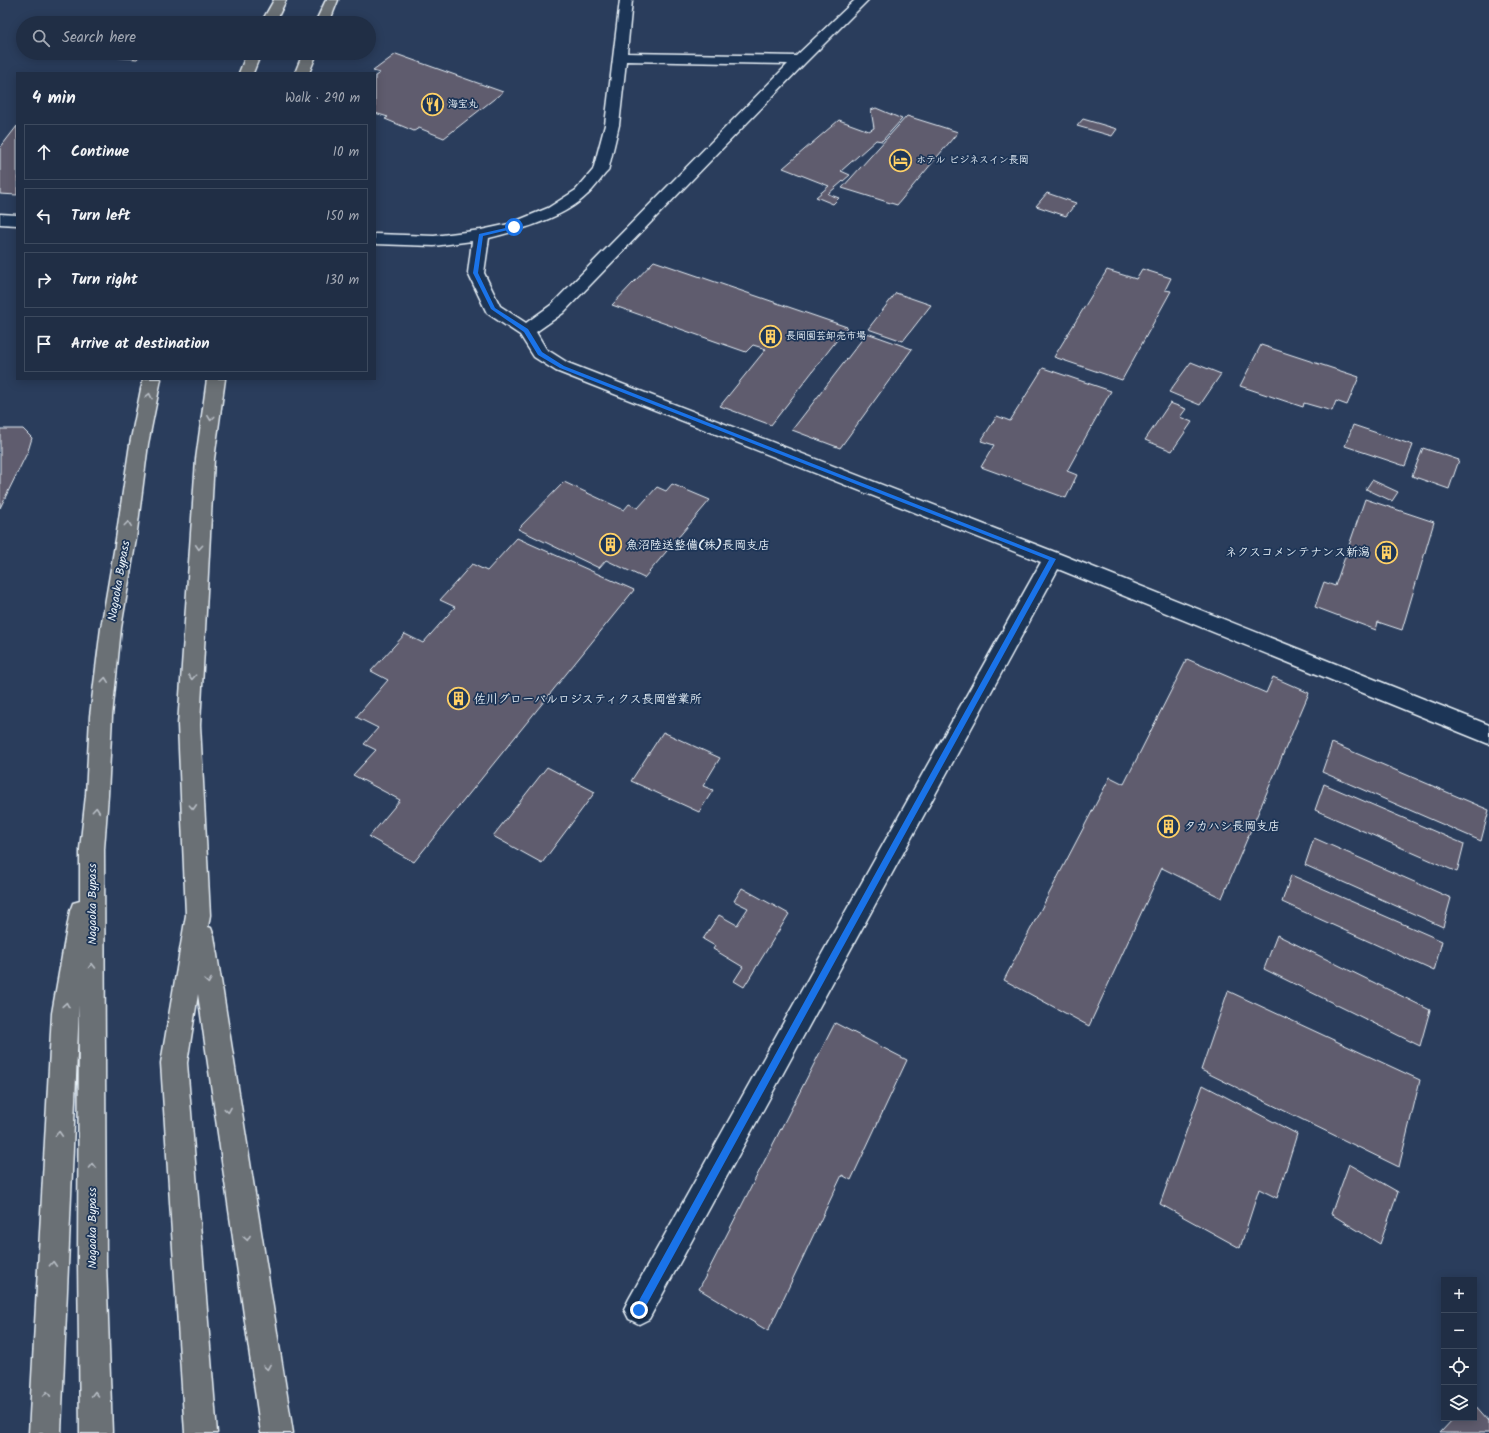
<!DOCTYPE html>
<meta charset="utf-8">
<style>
:root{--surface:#202e45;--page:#2d3a50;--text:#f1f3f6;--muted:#a2a8b3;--line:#3d4a5e}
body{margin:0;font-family:Kalam,"Klee One",sans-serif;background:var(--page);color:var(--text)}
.controls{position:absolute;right:12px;bottom:12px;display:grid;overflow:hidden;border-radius:0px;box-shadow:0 2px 10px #0003}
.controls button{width:36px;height:36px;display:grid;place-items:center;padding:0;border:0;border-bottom:1px solid var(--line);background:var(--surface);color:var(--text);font:20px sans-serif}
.stop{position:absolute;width:12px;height:12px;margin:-9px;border:3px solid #1a73e8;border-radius:50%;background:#fff}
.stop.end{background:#1a73e8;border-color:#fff;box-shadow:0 1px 4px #0008}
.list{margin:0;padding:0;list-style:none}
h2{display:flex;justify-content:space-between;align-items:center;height:52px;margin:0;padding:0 16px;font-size:17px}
h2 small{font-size:13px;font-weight:400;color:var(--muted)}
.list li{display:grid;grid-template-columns:26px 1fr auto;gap:12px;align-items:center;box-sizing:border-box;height:56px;margin:0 8px 8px;padding:0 8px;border:1px solid var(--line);border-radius:0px}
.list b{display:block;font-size:15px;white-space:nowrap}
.list em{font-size:13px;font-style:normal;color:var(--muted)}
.icon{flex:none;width:22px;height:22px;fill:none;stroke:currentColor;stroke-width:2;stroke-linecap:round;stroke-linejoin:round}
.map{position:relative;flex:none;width:1489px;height:1433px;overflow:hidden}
.search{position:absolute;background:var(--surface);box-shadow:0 2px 10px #0003;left:16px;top:16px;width:360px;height:44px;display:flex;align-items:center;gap:10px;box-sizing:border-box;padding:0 14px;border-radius:22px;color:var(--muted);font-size:15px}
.panel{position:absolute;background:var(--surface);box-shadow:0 2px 10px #0003;left:16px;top:72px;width:360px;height:308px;border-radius:0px}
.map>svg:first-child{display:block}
.building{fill:#5f5b6e;stroke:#e8f1f8}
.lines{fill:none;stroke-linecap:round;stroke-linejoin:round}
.minor-casing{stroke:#e8f1f8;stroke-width:3}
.highway-casing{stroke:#e8f1f8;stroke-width:3}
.minor{fill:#1d3557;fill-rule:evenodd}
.highway{fill:#6b6f75;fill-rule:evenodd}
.oneway{stroke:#b6bdc4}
.route{fill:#1a73e8}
.labels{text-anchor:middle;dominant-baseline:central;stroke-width:3.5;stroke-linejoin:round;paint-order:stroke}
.far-poi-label{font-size:10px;font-weight:bold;fill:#e8f1f8;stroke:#1d3557;text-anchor:start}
.poi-label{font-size:12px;font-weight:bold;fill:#e8f1f8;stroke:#1d3557;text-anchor:start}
.street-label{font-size:12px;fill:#e8f1f8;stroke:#1d3557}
</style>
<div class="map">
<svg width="1489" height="1433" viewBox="0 0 1489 1433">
<rect width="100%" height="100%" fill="#2a3d5c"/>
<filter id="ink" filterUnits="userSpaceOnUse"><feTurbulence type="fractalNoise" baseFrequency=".025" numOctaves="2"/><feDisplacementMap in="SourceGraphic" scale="8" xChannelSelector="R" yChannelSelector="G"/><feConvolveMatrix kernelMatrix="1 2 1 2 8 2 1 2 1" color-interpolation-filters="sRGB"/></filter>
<g filter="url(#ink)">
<g class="building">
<path d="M129 20 164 23H127Z"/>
<path d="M100 53H142L137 59 97 56Z"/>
<path d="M396 54 503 92 444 138 419 128 414 131 385 119 388 117 375 113V76L380 73 373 71Z"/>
<path d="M876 108 902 119 882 141 876 140 841 171 850 175 828 194 839 198 833 204 816 197 829 186 783 168 839 120 869 131 874 128 871 110Z"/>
<path d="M907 116 958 132 897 205 842 188Z"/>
<path d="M1083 119 1117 129 1112 136 1077 126Z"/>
<path d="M17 126V195L0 194V148Z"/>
<path d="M1047 193 1076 203 1066 216 1036 206Z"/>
<path d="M654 261 847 327 771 425 720 406 766 349 753 345 746 352 612 305Z"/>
<path d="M1142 269 1171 278 1165 290 1171 291 1122 380 1054 357 1107 270 1136 279Z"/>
<path d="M896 293 931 305 903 341 868 329Z"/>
<path d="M867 333 912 349 840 448 792 430Z"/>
<path d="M1261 345 1359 377 1347 405 1336 401 1332 411 1304 403 1303 407 1240 386Z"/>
<path d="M1191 362 1221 374 1200 405 1169 392Z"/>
<path d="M1043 368 1111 391 1067 471 1077 475 1066 498 981 467 994 445 981 441 997 416 1010 421Z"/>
<path d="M1170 403 1186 409 1180 417 1192 422 1172 451 1145 440Z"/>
<path d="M1353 425 1413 445 1405 466 1345 446Z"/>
<path d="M0 429H23L32 438 28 451 0 508Z"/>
<path d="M1423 448 1459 460 1449 489 1412 476Z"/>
<path d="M1372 480 1398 492 1392 501 1366 489Z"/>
<path d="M564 482 624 510 629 504 638 508 657 487 666 491 672 484 710 500 644 578 606 560 599 568 518 529Z"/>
<path d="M1365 499 1434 522 1402 630 1378 622 1376 630 1315 607 1324 582 1335 586Z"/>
<path d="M517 538 634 590 414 862 369 837 400 800 353 775 376 750 364 744 378 728 356 717 388 680 371 671 405 634 423 643 455 607 440 600 472 564 487 571Z"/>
<path d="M1187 659 1266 693 1273 677 1309 693 1222 898 1162 868 1089 1026 1004 980 1110 777 1124 784Z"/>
<path d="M663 732 720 758 703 786 713 790 699 812 631 781Z"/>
<path d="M1332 743 1489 810 1481 841 1322 772Z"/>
<path d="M547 767 595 792 542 863 493 836Z"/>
<path d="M1324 784 1464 844 1457 872 1315 810Z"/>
<path d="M1314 838 1451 898 1443 927 1305 865Z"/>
<path d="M1291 875 1442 941 1434 971 1282 902Z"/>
<path d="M742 888 789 914 744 987 734 981 743 967 713 949 715 946 703 939 719 915 737 925 748 908 734 901Z"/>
<path d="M1277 935 1430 1010 1420 1046 1264 969Z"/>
<path d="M1228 991 1420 1080 1399 1167 1201 1070Z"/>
<path d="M835 1023 907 1060 851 1180 842 1175 768 1331 699 1289Z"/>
<path d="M1203 1085 1297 1134 1277 1198 1259 1189 1240 1248 1160 1204Z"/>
<path d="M1349 1164 1398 1192 1380 1244 1331 1214Z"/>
<path d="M1474 1405 1489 1422V1433H1440L1454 1418H1474Z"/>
</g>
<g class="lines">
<defs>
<g id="minor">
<path d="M620 0H632L627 53 796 56 855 0H868L805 63 563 313 536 332 546 349 568 363 1060 554 1489 725V744L1058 569 649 1319 639 1324 629 1319 624 1309 629 1299 1041 562 556 371 534 357 520 335 487 313 485 309 468 273 472 241 434 246 375 244V234L434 236 481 230 509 224 548 208 576 190 593 170 605 125ZM626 61 788 64 551 305 526 323 500 306 484 273 489 238C520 230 564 218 587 195 594 189 599 181 605 174L608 171 619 125Z"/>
<path d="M0 214 17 215V225L0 224Z"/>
</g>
<g id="highway">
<path d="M274 0H286L275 23H261Z"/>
<path d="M326 0H338L329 23H315Z"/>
<path d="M247 53H261L253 73H239Z"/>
<path d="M303 53H317L309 73H295Z"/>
<path d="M143 379H161L148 444 136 539 121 628 112 716 108 795 104 849 106 1262 112 1433H80L78 1262 79 1005 61 1433H29L52 1013 70 911 73 903 80 901V849L86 795 90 716 101 628 116 539 130 444Z"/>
<path d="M207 379H225L214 459 200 725 210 915 208 927 211 928 214 936 293 1433H261L198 994 187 1063 217 1433H185L161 1063 186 915 178 725 196 459Z"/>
</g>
</defs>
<use href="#minor" class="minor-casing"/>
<use href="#highway" class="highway-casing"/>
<use href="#minor" class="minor"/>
<use href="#highway" class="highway"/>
</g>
<defs><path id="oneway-chevron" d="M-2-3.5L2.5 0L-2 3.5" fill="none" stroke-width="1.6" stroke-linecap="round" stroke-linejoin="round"/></defs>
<g class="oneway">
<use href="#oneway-chevron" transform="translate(149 396) rotate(-78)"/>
<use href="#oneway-chevron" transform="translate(211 418) rotate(97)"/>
<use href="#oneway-chevron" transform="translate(128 524) rotate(-83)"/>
<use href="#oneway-chevron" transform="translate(199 547) rotate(94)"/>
<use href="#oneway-chevron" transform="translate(192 677) rotate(93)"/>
<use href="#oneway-chevron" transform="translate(105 680) rotate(-84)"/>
<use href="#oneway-chevron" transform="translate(193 807) rotate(87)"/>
<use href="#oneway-chevron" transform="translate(96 810) rotate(-85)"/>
<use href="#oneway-chevron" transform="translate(92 966) rotate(-90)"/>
<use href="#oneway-chevron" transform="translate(208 981) rotate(81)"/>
<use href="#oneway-chevron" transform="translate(66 1005) rotate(-80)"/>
<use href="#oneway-chevron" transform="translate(228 1110) rotate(81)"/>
<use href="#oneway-chevron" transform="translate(59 1134) rotate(-87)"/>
<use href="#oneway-chevron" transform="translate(92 1166) rotate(-90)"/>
<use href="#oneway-chevron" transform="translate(247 1238) rotate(81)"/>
<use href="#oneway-chevron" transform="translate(53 1264) rotate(-87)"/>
<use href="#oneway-chevron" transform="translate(267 1367) rotate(81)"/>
<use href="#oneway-chevron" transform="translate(47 1394) rotate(-87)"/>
<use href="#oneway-chevron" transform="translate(95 1394) rotate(-91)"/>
</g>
</g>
<path class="route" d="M514 226 516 228 483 236 478 273 495 308 528 329 542 352 564 366 1056 559 642 1313 639 1314 636 1313 634 1310 636 1306 1049 560 560 368 538 355 524 332 491 309 473 273 479 234Z"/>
<defs>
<symbol id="restaurant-ring" viewBox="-11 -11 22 22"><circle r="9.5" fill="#1d3557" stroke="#ffd166" stroke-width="1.5"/><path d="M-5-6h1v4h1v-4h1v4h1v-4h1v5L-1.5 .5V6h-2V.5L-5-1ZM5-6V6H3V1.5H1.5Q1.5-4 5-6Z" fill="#ffd166"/></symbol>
<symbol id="hotel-ring" viewBox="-11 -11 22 22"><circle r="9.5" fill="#1d3557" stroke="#ffd166" stroke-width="1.5"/><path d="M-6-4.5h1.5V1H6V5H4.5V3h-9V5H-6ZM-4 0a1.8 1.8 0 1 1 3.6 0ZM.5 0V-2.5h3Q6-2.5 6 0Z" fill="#ffd166"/></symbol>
<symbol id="building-ring" viewBox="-11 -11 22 22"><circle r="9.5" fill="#1d3557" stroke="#ffd166" stroke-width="1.5"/><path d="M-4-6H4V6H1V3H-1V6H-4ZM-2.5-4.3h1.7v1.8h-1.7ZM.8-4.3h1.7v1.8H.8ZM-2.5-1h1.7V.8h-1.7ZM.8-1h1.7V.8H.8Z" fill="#ffd166"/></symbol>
</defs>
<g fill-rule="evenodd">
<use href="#restaurant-ring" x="420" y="92" width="25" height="25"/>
<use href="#hotel-ring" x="888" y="148" width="25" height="25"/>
<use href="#building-ring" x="758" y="324" width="25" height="25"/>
<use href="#building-ring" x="598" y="532" width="25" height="25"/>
<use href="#building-ring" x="1374" y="540" width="25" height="25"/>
<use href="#building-ring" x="446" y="686" width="25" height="25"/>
<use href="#building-ring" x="1156" y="814" width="25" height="25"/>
</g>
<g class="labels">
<g class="far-poi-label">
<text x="448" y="104">海宝丸</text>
<text x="916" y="160">ホテル ビジネスイン長岡</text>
<text x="786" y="336">長岡園芸卸売市場</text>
</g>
<g class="poi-label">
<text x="626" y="545">魚沼陸送整備(株)長岡支店</text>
<text x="1370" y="552" text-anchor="end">ネクスコメンテナンス新潟</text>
<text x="474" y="699">佐川グローバルロジスティクス長岡営業所</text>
<text x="1184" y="826">タカハシ長岡支店</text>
</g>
<g class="street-label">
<text transform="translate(119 581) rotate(-80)">Nagaoka Bypass</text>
<text transform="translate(92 904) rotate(-90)">Nagaoka Bypass</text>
<text transform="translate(92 1228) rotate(-90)">Nagaoka Bypass</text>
</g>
</g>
</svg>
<div class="controls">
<button>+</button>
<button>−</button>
<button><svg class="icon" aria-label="locate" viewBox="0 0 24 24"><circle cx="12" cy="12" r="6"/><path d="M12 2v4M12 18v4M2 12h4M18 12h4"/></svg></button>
<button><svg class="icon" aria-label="layers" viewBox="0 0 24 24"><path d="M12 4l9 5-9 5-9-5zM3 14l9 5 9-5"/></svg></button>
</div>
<div class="stop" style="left:514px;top:227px"></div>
<div class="stop end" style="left:639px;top:1310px"></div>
<div class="search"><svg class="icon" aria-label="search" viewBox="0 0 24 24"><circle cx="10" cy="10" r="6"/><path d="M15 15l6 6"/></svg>Search here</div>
<section class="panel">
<h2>4 min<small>Walk · 290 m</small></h2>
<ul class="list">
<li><svg class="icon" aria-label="ahead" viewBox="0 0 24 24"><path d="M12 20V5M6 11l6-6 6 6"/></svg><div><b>Continue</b></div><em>10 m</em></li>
<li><svg class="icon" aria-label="left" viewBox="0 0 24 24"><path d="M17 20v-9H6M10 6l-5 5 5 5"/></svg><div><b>Turn left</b></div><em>150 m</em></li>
<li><svg class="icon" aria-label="right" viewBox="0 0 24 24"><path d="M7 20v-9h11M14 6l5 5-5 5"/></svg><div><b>Turn right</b></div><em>130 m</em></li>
<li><svg class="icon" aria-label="arrive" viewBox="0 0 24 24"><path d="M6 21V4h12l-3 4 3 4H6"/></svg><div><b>Arrive at destination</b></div></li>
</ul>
</section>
</div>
